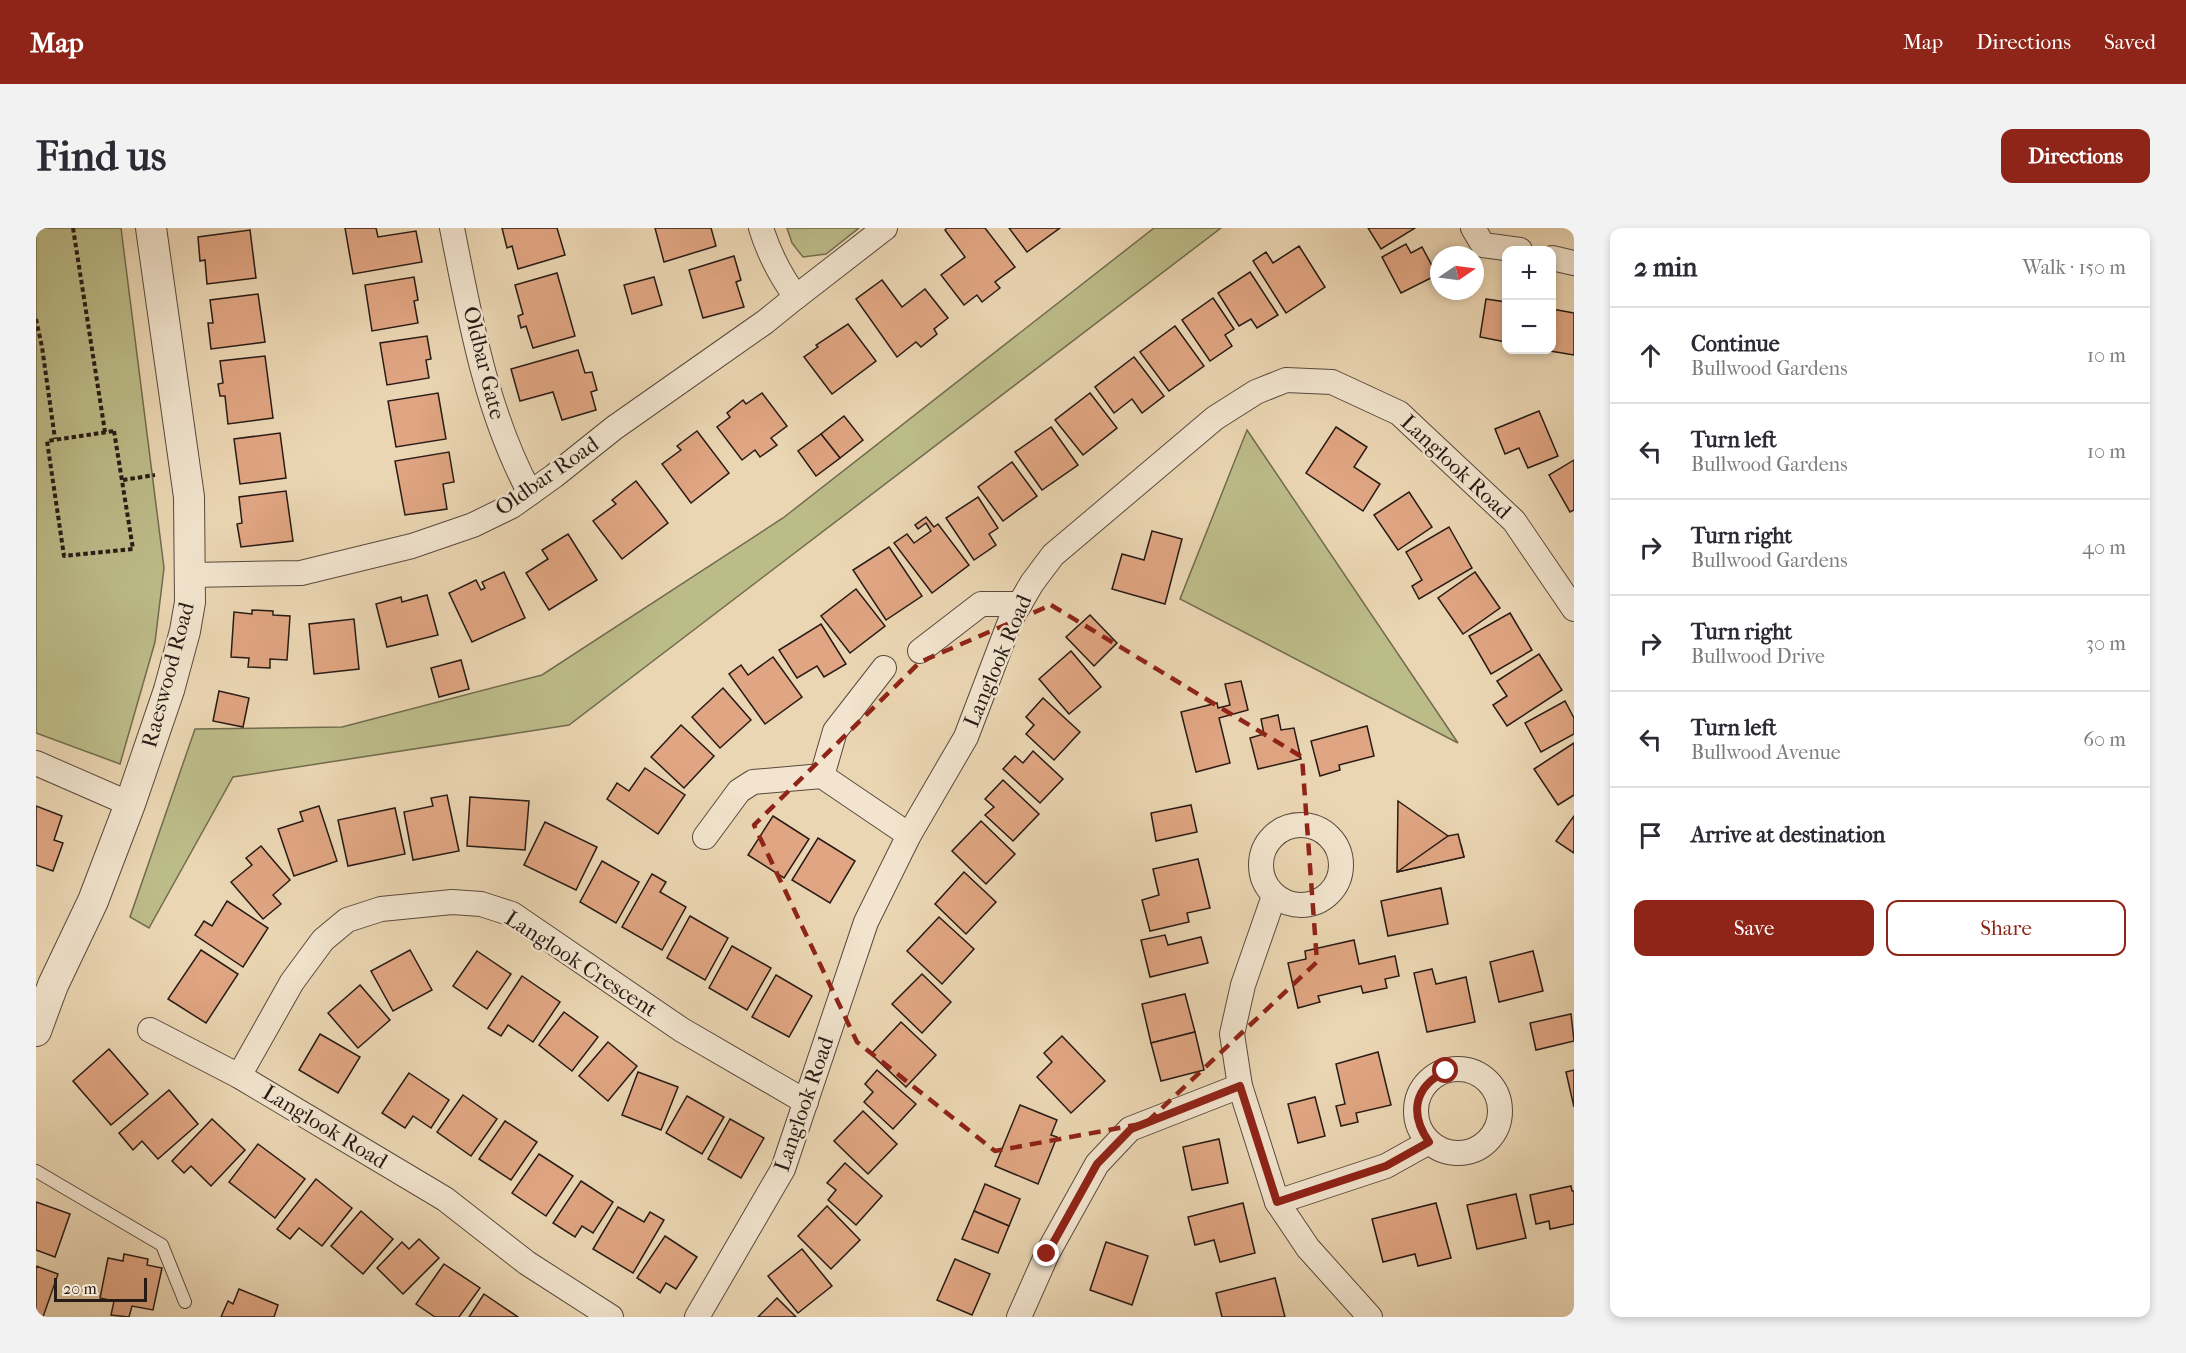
<!DOCTYPE html>
<meta charset="utf-8">
<style>
:root{--surface:#fff;--page:#f2f2f3;--text:#2b2b33;--muted:#7c7c81;--line:#e1e1e2;--accent:#8f2418}
body{margin:0;font-family:"IM FELL French Canon",serif;background:var(--page);color:var(--text)}
.controls{position:absolute;right:18px;top:18px;display:grid;overflow:hidden;border-radius:12px;box-shadow:0 3px 9px #0003}
.controls button{width:54px;height:54px;display:grid;place-items:center;padding:0;border:0;border-bottom:2px solid var(--line);background:var(--surface);color:var(--text);font:30px sans-serif}
.compass{position:absolute;left:1394px;top:18px;width:54px;height:54px;border-radius:50%;background:var(--surface);box-shadow:0 3px 9px #0003;rotate:77deg}
.scale{position:absolute;left:18px;bottom:15px;width:93px;box-sizing:border-box;padding-left:6px;border:3px solid #281b15;border-top:0;font-size:16px;line-height:21px;white-space:nowrap;color:#281b15;-webkit-text-stroke:4px #f2e4ce;paint-order:stroke}
.stop{position:absolute;width:18px;height:18px;margin:-14px;border:4px solid #8f2418;border-radius:50%;background:#fff}
.stop.end{background:#8f2418;border-color:#fff;box-shadow:0 2px 6px #0008}
.list{margin:0;padding:0;list-style:none}
h2{display:flex;justify-content:space-between;align-items:center;height:78px;margin:0;padding:0 24px;font-size:26px}
h2 small{font-size:20px;font-weight:400;color:var(--muted)}
.list li{display:grid;grid-template-columns:39px 1fr auto;gap:18px;align-items:center;box-sizing:border-box;height:96px;padding:0 24px;border-top:2px solid var(--line)}
.list b{display:block;font-size:22px;white-space:nowrap}
.list p{margin:0;font-size:20px;white-space:nowrap;color:var(--muted)}
.list em{font-size:20px;font-style:normal;color:var(--muted)}
.actions{display:flex;gap:12px;padding:18px 24px}
.actions a{flex:1;padding:14px 0;border:2px solid var(--accent);border-radius:12px;text-align:center;font-size:21px;color:var(--accent)}
.actions .main{background:var(--accent);color:#fff}
.icon{flex:none;width:33px;height:33px;fill:none;stroke:currentColor;stroke-width:2;stroke-linecap:round;stroke-linejoin:round}
.map{position:relative;flex:none;width:1538px;height:1089px;overflow:hidden;border-radius:12px}
header{display:flex;align-items:center;gap:36px;box-sizing:border-box;height:84px;padding:0 30px;background:var(--accent);color:#fff}
header strong{font-size:28px}
nav{display:flex;gap:33px;margin-inline-start:auto;font-size:21px}
.intro{display:flex;align-items:center;justify-content:space-between;box-sizing:border-box;height:144px;padding:0 36px}
h1{margin:0;font-size:42px}
.button{padding:15px 27px;border-radius:12px;background:var(--accent);color:#fff;font-size:21px;font-weight:700}
main{display:flex;gap:36px;padding:0 36px}
aside{flex:1;background:var(--surface);border-radius:12px;box-shadow:0 3px 9px #0003}
.map>svg:first-child{display:block}
.green{fill:#bcbc89;stroke:#726c4f;stroke-width:1.5}
.building{fill:#e0a582;stroke:#281b15;stroke-width:1.5}
.lines{fill:none;stroke-linecap:round;stroke-linejoin:round}
.service-casing{stroke:#594a3c;stroke-width:14}
.minor-casing{stroke:#594a3c;stroke-width:26}
.tertiary-casing{stroke:#594a3c;stroke-width:32}
.path{stroke:#281b15;stroke-width:4;stroke-dasharray:4.5 3;stroke-linecap:butt}
.service{stroke:#f2e4ce;stroke-width:12}
.minor{stroke:#f2e4ce;stroke-width:24}
.tertiary{stroke:#f2e4ce;stroke-width:30}
.route{stroke:#8f2418;stroke-width:8}
.marked{fill:none;stroke:#8f2418;stroke-width:4.5;stroke-dasharray:12 8;stroke-linejoin:round}
.labels{text-anchor:middle;dominant-baseline:central;stroke-width:5;stroke-linejoin:round;paint-order:stroke}
.street-label{font-size:22px;fill:#281b15;stroke:#f2e4ce}
</style>
<header>
<strong>Map</strong>
<nav><a>Map</a><a>Directions</a><a>Saved</a></nav>
</header>
<div class="intro"><h1>Find us</h1><a class="button">Directions</a></div>
<main>
<div class="map">
<svg width="1538" height="1089" viewBox="0 0 1538 1089">
<rect width="100%" height="100%" fill="#ebd6b3"/>
<filter id="stains"><feTurbulence type="fractalNoise" baseFrequency=".00333" numOctaves="4"/><feColorMatrix values="0 0 0 0 .2 0 0 0 0 .09 0 0 0 0 .02 0 0 0 .5 -.17"/></filter>
<radialGradient id="worn" r=".72"><stop offset=".6" stop-color="#630" stop-opacity="0"/><stop offset="1" stop-color="#630" stop-opacity=".3"/></radialGradient>
<g class="green">
<path d="M0 0H85L128 340 119 414 84 536 0 505Z"/>
<path d="M751 0H823L790 26 767 29 756 15Z"/>
<path d="M1118 0H1185L533 497 197 549 113 700 94 689 159 501 306 499 506 447 747 290Z"/>
<path d="M1211 202 1422 515 1144 371Z"/>
</g>
<g class="building">
<path d="M309 0H340L342 9 380 3 386 34 317 46Z"/>
<path d="M466 0H521L529 27 482 41 476 18 471 20Z"/>
<path d="M619 0H675L680 18 628 34Z"/>
<path d="M911 0H949L979 39 959 54 964 60 946 74 941 67 928 77 905 47 929 29 909 2Z"/>
<path d="M973 0H1024L991 24Z"/>
<path d="M1332 0H1379L1345 21Z"/>
<path d="M214 2 220 50 171 56 169 32 164 33 162 9Z"/>
<path d="M1370 16 1375 25 1386 19 1401 47 1365 65 1346 29Z"/>
<path d="M1263 18 1289 59 1250 85 1217 33 1230 24 1237 35Z"/>
<path d="M698 28 705 52 700 54 708 79 667 90 653 42Z"/>
<path d="M1214 44 1242 87 1221 100 1215 91 1203 98 1182 65Z"/>
<path d="M521 45 539 108 497 120 490 98 485 100 482 88 487 86 479 57Z"/>
<path d="M378 49 382 72 378 73 382 95 336 103 329 57Z"/>
<path d="M618 49 626 77 596 86 588 57Z"/>
<path d="M846 52 866 79 889 61 912 90 898 101 901 106 885 119 880 114 861 129 820 71Z"/>
<path d="M222 66 229 114 175 121 172 95H177L174 72Z"/>
<path d="M1177 70 1198 101 1189 107 1196 118 1174 133 1146 92Z"/>
<path d="M1450 71 1470 74V114L1444 109Z"/>
<path d="M1516 81 1538 85V127L1508 122H1516Z"/>
<path d="M812 96 840 133 796 166 768 129 782 119 780 117Z"/>
<path d="M1139 98 1168 138 1133 163 1104 124Z"/>
<path d="M391 108 395 131 390 132 393 150 351 157 344 115Z"/>
<path d="M542 122 549 145 556 144 561 162 555 164 560 182 526 192 517 164 484 173 475 141Z"/>
<path d="M229 128 237 190 192 196 189 168H184L182 156 187 155 184 133Z"/>
<path d="M1098 129 1128 168 1106 185 1096 171 1078 185 1059 159Z"/>
<path d="M402 165 410 211 360 219 352 173Z"/>
<path d="M726 165 751 198 735 210 741 217 724 229 719 222 706 232 681 199 694 189 691 185 707 172 710 176Z"/>
<path d="M1054 165 1081 200 1047 227 1019 192Z"/>
<path d="M1503 183 1522 228 1492 240 1483 220 1469 226 1459 201Z"/>
<path d="M808 188 827 212 804 230 785 206Z"/>
<path d="M1015 199 1042 237 1006 262 979 224Z"/>
<path d="M1300 199 1331 219 1318 239 1344 256 1327 283 1270 245Z"/>
<path d="M661 203 693 245 655 275 626 236 645 222 641 218Z"/>
<path d="M244 205 250 250 204 256 198 211Z"/>
<path d="M785 206 804 230 780 248 762 223Z"/>
<path d="M413 224 418 254 407 256 411 281 369 287 359 233Z"/>
<path d="M1538 232V282L1534 284 1513 247Z"/>
<path d="M976 234 1001 268 967 293 942 259Z"/>
<path d="M600 253 632 295 586 331 557 293 580 276 576 272Z"/>
<path d="M250 263 257 313 205 319 201 296 206 295 203 269Z"/>
<path d="M1373 264 1396 299 1362 322 1338 287Z"/>
<path d="M942 269 962 300 953 306 960 317 938 332 910 290Z"/>
<path d="M890 289 898 299 902 296 933 337 896 365 858 315 871 306 878 315 895 303 890 295 882 301 879 297Z"/>
<path d="M1413 299 1436 340 1383 371 1376 358 1386 352 1370 324Z"/>
<path d="M1116 303 1146 311 1129 376 1076 361 1086 326 1108 332Z"/>
<path d="M532 306 561 352 513 382 490 345 512 331 506 322Z"/>
<path d="M853 319 886 368 850 392 817 342Z"/>
<path d="M468 344 489 390 436 414 413 365 440 352 445 362 449 360 446 354Z"/>
<path d="M1439 344 1464 380 1427 406 1402 370Z"/>
<path d="M820 361 849 398 814 425 785 388Z"/>
<path d="M391 367 402 407 351 419 340 376 365 369 366 374Z"/>
<path d="M216 382 237 383V387L254 388 251 432 234 431V440L212 439 213 430 195 429 198 384 216 386Z"/>
<path d="M1474 385 1496 422 1455 446 1433 408Z"/>
<path d="M1054 387 1081 415 1058 438 1030 409Z"/>
<path d="M318 391 323 441 278 446 273 396Z"/>
<path d="M785 396 810 436 788 449 781 438 761 450 743 422Z"/>
<path d="M1035 423 1065 459 1033 486 1003 451Z"/>
<path d="M1503 426 1526 462 1471 498 1457 477 1471 468 1461 453Z"/>
<path d="M737 429 766 469 729 496 693 446 705 437 712 447Z"/>
<path d="M425 432 433 461 403 469 395 440Z"/>
<path d="M1205 453 1212 482 1183 490 1194 535 1160 544 1145 484 1181 475 1182 480 1194 477 1189 456Z"/>
<path d="M687 460 715 492 684 520 656 489Z"/>
<path d="M183 463 213 470 207 499 177 493Z"/>
<path d="M1007 470 1044 504 1018 532 990 506 998 497 990 489Z"/>
<path d="M1529 473 1538 490V506L1505 524 1489 495Z"/>
<path d="M1242 487 1245 502 1258 500 1265 531 1222 541 1214 510 1228 506 1225 491Z"/>
<path d="M645 497 678 528 648 560 615 529Z"/>
<path d="M1331 498 1338 528 1303 537 1304 542 1284 548 1275 513Z"/>
<path d="M1538 515V567L1522 577 1498 541Z"/>
<path d="M997 523 1027 551 1004 575 967 541 979 528 987 535Z"/>
<path d="M609 540 649 567 622 606 571 571 581 555 593 563Z"/>
<path d="M967 552 1003 586 977 613 949 587 958 579 949 571Z"/>
<path d="M411 567 423 623 377 632 368 584 397 578 395 570Z"/>
<path d="M434 569 493 573 489 622 431 618Z"/>
<path d="M1362 573 1425 617 1428 629 1361 644Z"/>
<path d="M1155 577 1161 604 1120 613 1115 585Z"/>
<path d="M0 578 26 588 18 612 27 615 17 643 0 637Z"/>
<path d="M283 578 301 633 258 648 242 601 267 593 264 584Z"/>
<path d="M359 580 369 626 312 638 302 592Z"/>
<path d="M737 588 773 611 748 650 712 627Z"/>
<path d="M1538 588V625L1520 613Z"/>
<path d="M945 593 979 626 950 656 916 623Z"/>
<path d="M509 594 561 619 540 662 488 637Z"/>
<path d="M1422 606 1428 629 1361 644 1412 608Z"/>
<path d="M782 610 819 633 794 675 756 652Z"/>
<path d="M225 618 254 652 237 667 245 676 227 691 195 654 216 637 210 630Z"/>
<path d="M1162 631 1174 680 1151 685 1153 694 1114 703 1106 672 1123 667 1117 641Z"/>
<path d="M566 633 603 654 580 695 544 674Z"/>
<path d="M928 644 960 674 930 706 899 676Z"/>
<path d="M616 646 630 654 624 664 650 679 626 722 586 699Z"/>
<path d="M1405 660 1412 696 1352 708 1345 673Z"/>
<path d="M191 673 232 700 207 739 159 707 168 693 176 698Z"/>
<path d="M654 688 692 710 669 752 631 730Z"/>
<path d="M903 689 938 721 906 756 871 723Z"/>
<path d="M1129 707 1132 717 1165 709 1172 735 1114 749 1105 712Z"/>
<path d="M1318 712 1323 736 1359 728 1363 748 1349 751 1351 760 1327 765 1325 758 1282 768 1284 774 1262 780 1252 735 1270 731 1269 723Z"/>
<path d="M696 718 735 740 711 782 673 760Z"/>
<path d="M165 722 202 746 170 795 132 771Z"/>
<path d="M374 722 396 762 357 783 335 743Z"/>
<path d="M441 723 475 746 451 781 417 758Z"/>
<path d="M1497 723 1507 763 1463 774 1454 734Z"/>
<path d="M1396 741 1400 756 1430 749 1439 794 1391 804 1378 745Z"/>
<path d="M886 746 915 774 886 805 856 776Z"/>
<path d="M740 747 776 768 753 809 716 789Z"/>
<path d="M486 748 524 774 497 814 472 797 465 808 452 800Z"/>
<path d="M324 757 354 792 322 820 292 785Z"/>
<path d="M1149 766 1159 804 1115 815 1106 776Z"/>
<path d="M528 784 562 809 536 843 503 817Z"/>
<path d="M1535 786 1538 813 1500 822 1494 795Z"/>
<path d="M865 794 900 827 870 859 835 826Z"/>
<path d="M1159 804 1168 842 1125 853 1115 815Z"/>
<path d="M284 806 324 829 302 865 263 842Z"/>
<path d="M1026 808 1069 853 1035 885 1001 849 1016 834 1008 825Z"/>
<path d="M572 814 601 838 572 873 543 848Z"/>
<path d="M73 821 112 866 75 897 37 853Z"/>
<path d="M1342 824 1355 877 1320 885 1322 894 1305 898 1300 878 1309 876 1300 836Z"/>
<path d="M841 842 880 876 857 901 828 874 837 864 829 856Z"/>
<path d="M1538 842V879L1530 844Z"/>
<path d="M602 844 642 859 625 902 586 887Z"/>
<path d="M373 845 413 872 395 900 377 888 369 900 346 885Z"/>
<path d="M133 862 162 896 122 931 106 913 97 922 83 905Z"/>
<path d="M427 867 461 891 435 928 401 904Z"/>
<path d="M651 868 688 889 666 926 630 905Z"/>
<path d="M1279 869 1289 908 1262 915 1252 876Z"/>
<path d="M984 877 1021 892 1015 907 1021 909 1002 956 959 938Z"/>
<path d="M827 883 861 916 832 946 798 913Z"/>
<path d="M176 891 209 922 175 958 155 938 148 945 136 933Z"/>
<path d="M694 891 728 910 705 950 672 931Z"/>
<path d="M469 893 501 914 475 952 443 931Z"/>
<path d="M1183 911 1192 955 1156 962 1147 919Z"/>
<path d="M222 916 269 951 239 990 193 954Z"/>
<path d="M503 926 537 948 510 988 476 965Z"/>
<path d="M809 935 846 968 820 997 792 972 800 962 791 955Z"/>
<path d="M280 951 316 980 286 1018 263 1000 254 1011 241 1001Z"/>
<path d="M545 953 577 974 557 1005 546 998 539 1009 517 995Z"/>
<path d="M949 956 984 971 973 998 938 983Z"/>
<path d="M1535 958 1536 963H1538V996L1514 1001 1513 993 1500 996 1494 967Z"/>
<path d="M1480 966 1490 1010 1441 1021 1431 977Z"/>
<path d="M0 974 34 986 19 1029 0 1022Z"/>
<path d="M1207 975 1219 1025 1184 1034 1178 1012 1159 1017 1152 989Z"/>
<path d="M1400 975 1415 1030 1382 1038 1379 1026 1347 1034 1336 991Z"/>
<path d="M791 978 824 1012 795 1041 762 1008Z"/>
<path d="M582 979 608 994 614 984 628 992 597 1045 557 1021Z"/>
<path d="M325 983 357 1011 327 1046 295 1018Z"/>
<path d="M938 983 973 998 962 1025 926 1011Z"/>
<path d="M629 1008 661 1029 640 1061 630 1055 624 1065 601 1050Z"/>
<path d="M383 1011 403 1030 367 1066 341 1040 366 1014 373 1021Z"/>
<path d="M1070 1014 1112 1028 1096 1077 1054 1062Z"/>
<path d="M766 1021 796 1058 762 1085 732 1048Z"/>
<path d="M88 1026 112 1031 111 1037 126 1040 117 1082 96 1078 93 1089 75 1087 78 1073 64 1070 72 1030 87 1033Z"/>
<path d="M919 1031 954 1046 936 1087 901 1072Z"/>
<path d="M408 1036 444 1060 423 1089H399L380 1076Z"/>
<path d="M0 1038 22 1046 7 1089 0 1088Z"/>
<path d="M1239 1050 1249 1089H1186L1180 1065Z"/>
<path d="M203 1061 242 1077 238 1089H185L192 1073 197 1076Z"/>
<path d="M448 1066 482 1089H433Z"/>
<path d="M741 1070 760 1089H722Z"/>
</g>
<g class="lines">
<defs>
<path id="service" d="M0 943 126 1017 149 1074"/>
<g id="minor">
<path d="M416 0C434 90 450 184 494 265"/>
<path d="M1437 0 1447 17 1484 22"/>
<path d="M1516 30 1538 35"/>
<path d="M760 69 849 0"/>
<path d="M154 347 265 345 376 318 437 297 476 278 518 248 578 200 729 94 760 69C744 47 733 26 725 0"/>
<path d="M884 423 945 376H984"/>
<path d="M0 535 94 576"/>
<path d="M786 548 799 503 848 440"/>
<circle cx="1265" cy="637" r="40"/>
<path d="M669 609 703 563 717 554 786 548 873 607"/>
<path d="M1238 668 1207 757 1196 806 1204 858 1241 974 1272 1020 1334 1089"/>
<path d="M114 802 203 848 409 971 491 1035 575 1089"/>
<circle cx="1422" cy="883" r="42"/>
<path d="M203 848 256 754 287 712 311 692 345 681 416 674 445 676 476 686 646 802 770 874"/>
<path d="M1241 974 1350 938 1393 914"/>
<path d="M661 1089 747 941 830 694 873 607 930 509 975 391 996 355 1017 327 1179 190 1220 164 1250 152 1296 154 1363 185 1478 293 1538 381"/>
<path d="M983 1089 1011 1026 1061 936 1094 901 1204 858"/>
</g>
<path id="tertiary" d="M0 803 17 757 57 673 94 576 133 462 149 403 154 374 153 269 115 0"/>
</defs>
<use href="#service" class="service-casing"/>
<use href="#minor" class="minor-casing"/>
<use href="#tertiary" class="tertiary-casing"/>
<g class="path">
<path d="M37 0 69 204"/>
<path d="M0 91 6 119 19 211"/>
<path d="M78 203 97 321 28 328 11 213Z"/>
<path d="M87 252 119 247"/>
</g>
<use href="#service" class="service"/>
<use href="#minor" class="minor"/>
<use href="#tertiary" class="tertiary"/>
</g>
<g class="lines">
<path class="route" d="M1011 1026 1061 936 1095 901 1204 858 1241 974 1350 938 1393 914C1373 885 1378 859 1410 843"/>
</g>
<path class="marked" d="M1015 377 1266 529 1281 734 1110 895 959 923 821 814 718 597 884 434Z"/>
<g class="labels">
<g class="street-label">
<text transform="translate(448 135) rotate(76)">Oldbar Gate</text>
<text transform="translate(1420 239) rotate(43)">Langlook Road</text>
<text transform="translate(511 248) rotate(-35)">Oldbar Road</text>
<text transform="translate(962 433) rotate(-67)">Langlook Road</text>
<text transform="translate(132 447) rotate(-75)">Raeswood Road</text>
<text transform="translate(545 736) rotate(33)">Langlook Crescent</text>
<text transform="translate(768 876) rotate(-71)">Langlook Road</text>
<text transform="translate(289 899) rotate(31)">Langlook Road</text>
</g>
</g>
<rect width="100%" height="100%" filter="url(#stains)"/>
<rect width="100%" height="100%" fill="url(#worn)"/>
</svg>
<div class="controls">
<button>+</button>
<button>−</button>
</div>
<svg class="compass" viewBox="-18 -18 36 36"><path d="M0-13l5 13h-10z" fill="#e53935"/><path d="M0 13l5-13h-10z" fill="#7c7c81"/></svg>
<div class="scale">20 m</div>
<div class="stop" style="left:1410px;top:843px"></div>
<div class="stop end" style="left:1011px;top:1026px"></div>
</div>
<aside>
<h2>2 min<small>Walk · 150 m</small></h2>
<ul class="list">
<li><svg class="icon" aria-label="ahead" viewBox="0 0 24 24"><path d="M12 20V5M6 11l6-6 6 6"/></svg><div><b>Continue</b><p>Bullwood Gardens</p></div><em>10 m</em></li>
<li><svg class="icon" aria-label="left" viewBox="0 0 24 24"><path d="M17 20v-9H6M10 6l-5 5 5 5"/></svg><div><b>Turn left</b><p>Bullwood Gardens</p></div><em>10 m</em></li>
<li><svg class="icon" aria-label="right" viewBox="0 0 24 24"><path d="M7 20v-9h11M14 6l5 5-5 5"/></svg><div><b>Turn right</b><p>Bullwood Gardens</p></div><em>40 m</em></li>
<li><svg class="icon" aria-label="right" viewBox="0 0 24 24"><path d="M7 20v-9h11M14 6l5 5-5 5"/></svg><div><b>Turn right</b><p>Bullwood Drive</p></div><em>30 m</em></li>
<li><svg class="icon" aria-label="left" viewBox="0 0 24 24"><path d="M17 20v-9H6M10 6l-5 5 5 5"/></svg><div><b>Turn left</b><p>Bullwood Avenue</p></div><em>60 m</em></li>
<li><svg class="icon" aria-label="arrive" viewBox="0 0 24 24"><path d="M6 21V4h12l-3 4 3 4H6"/></svg><div><b>Arrive at destination</b></div></li>
</ul>
<div class="actions"><a class="main">Save</a><a>Share</a></div>
</aside>
</main>
